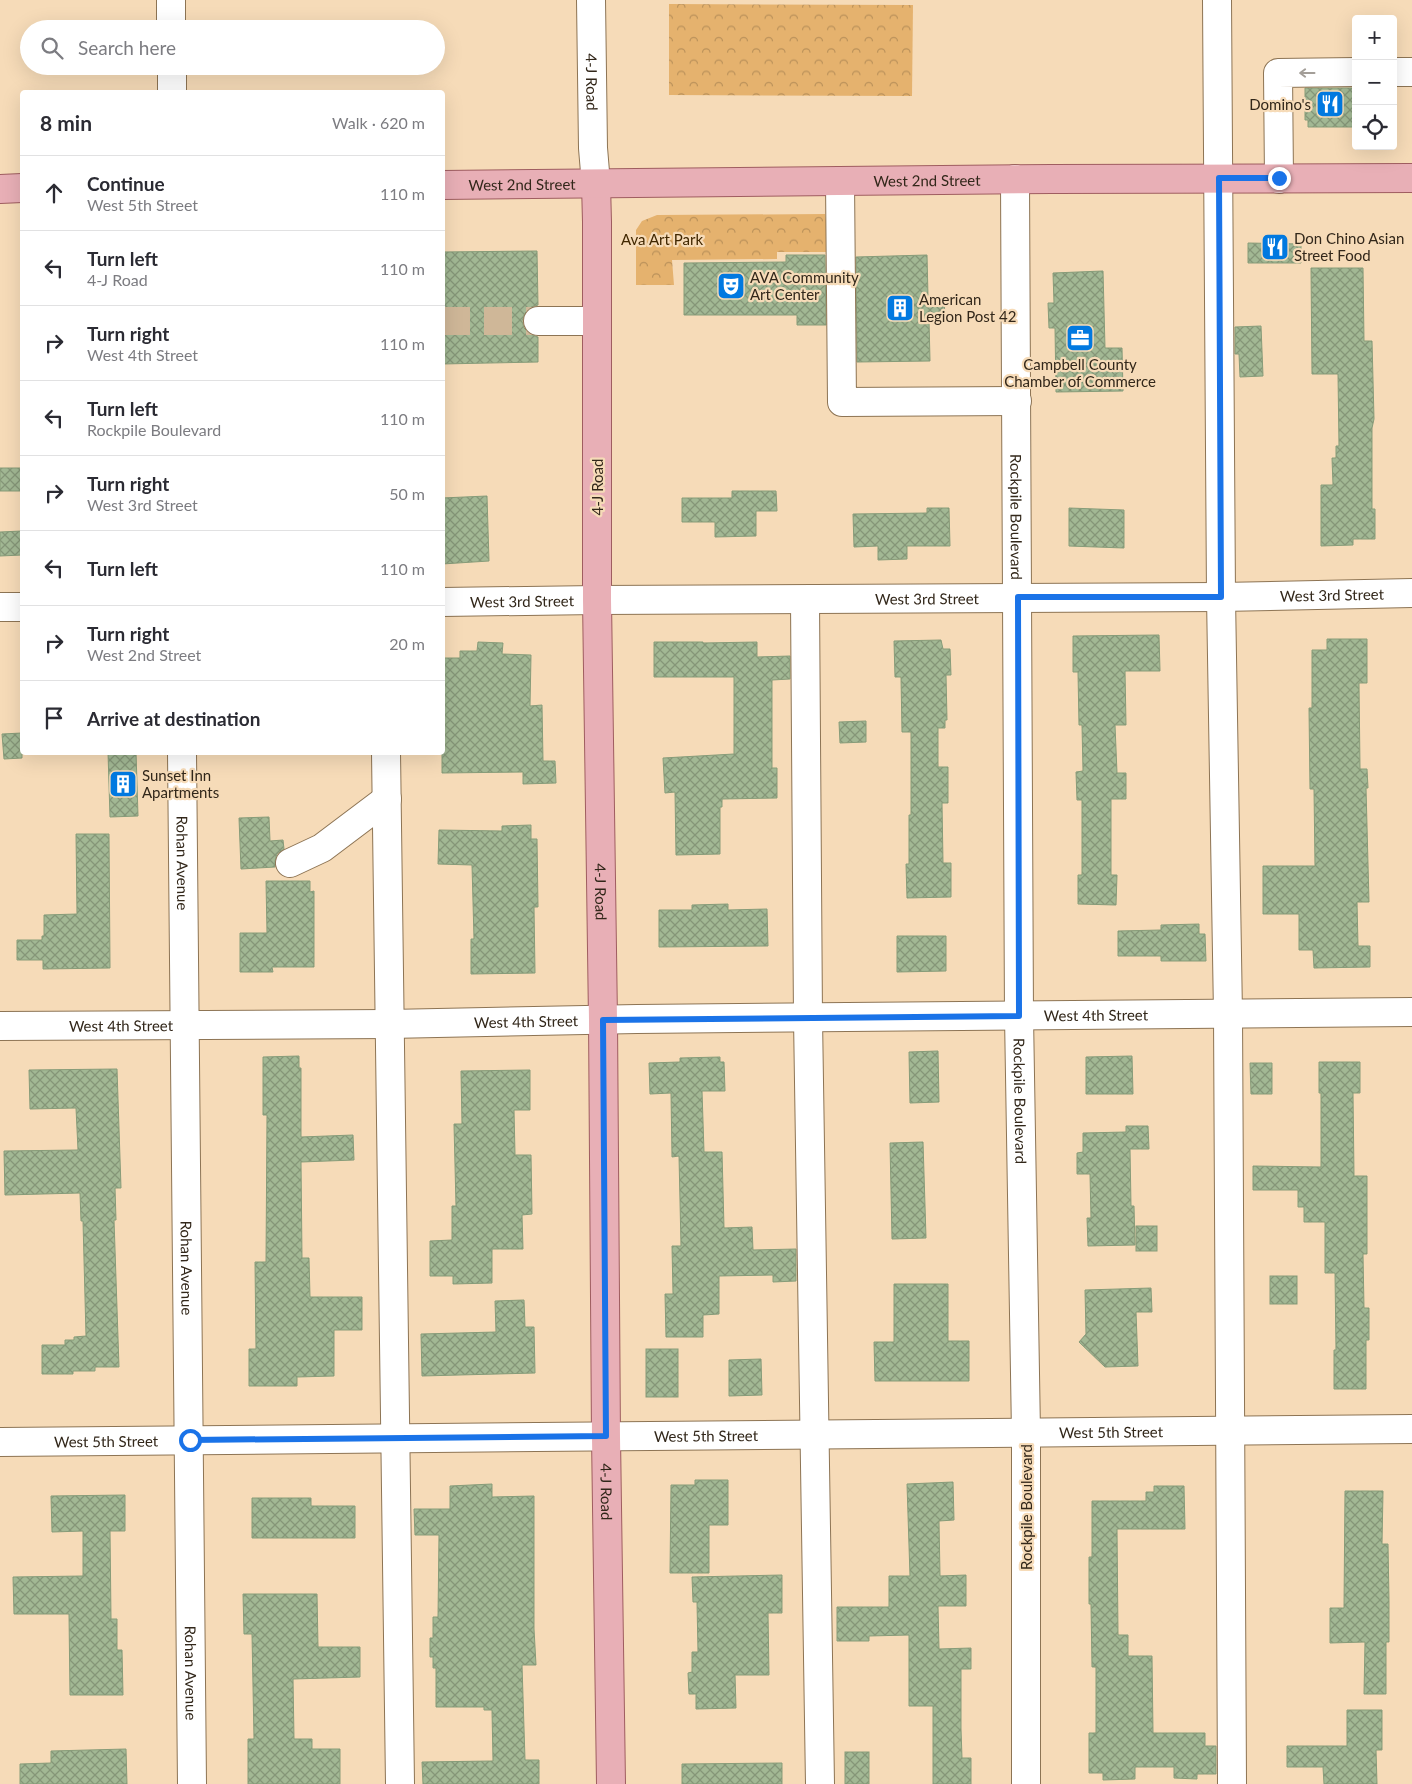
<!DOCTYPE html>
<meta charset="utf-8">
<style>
:root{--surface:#fff;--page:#f7f7f7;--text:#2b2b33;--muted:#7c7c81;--line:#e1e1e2}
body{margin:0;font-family:Lato,sans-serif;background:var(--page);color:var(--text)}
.controls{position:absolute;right:15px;top:15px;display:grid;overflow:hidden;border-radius:5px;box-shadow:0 5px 20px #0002}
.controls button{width:45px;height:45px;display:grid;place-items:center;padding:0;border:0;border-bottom:1px solid var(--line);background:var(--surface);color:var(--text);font:25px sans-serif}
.stop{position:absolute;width:15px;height:15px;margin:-11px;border:4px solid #1a73e8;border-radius:50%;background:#fff}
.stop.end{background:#1a73e8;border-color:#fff;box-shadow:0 1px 5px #0008}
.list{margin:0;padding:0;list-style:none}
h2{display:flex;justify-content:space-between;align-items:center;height:65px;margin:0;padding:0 20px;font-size:21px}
h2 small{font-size:16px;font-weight:400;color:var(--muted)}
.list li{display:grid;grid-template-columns:32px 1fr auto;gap:15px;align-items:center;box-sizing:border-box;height:75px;padding:0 20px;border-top:1px solid var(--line)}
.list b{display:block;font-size:19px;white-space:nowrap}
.list p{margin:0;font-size:16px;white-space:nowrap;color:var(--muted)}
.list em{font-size:16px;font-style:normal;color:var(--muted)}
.icon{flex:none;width:28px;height:28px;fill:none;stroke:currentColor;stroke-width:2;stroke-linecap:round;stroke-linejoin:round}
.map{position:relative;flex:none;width:1412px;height:1784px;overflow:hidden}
.search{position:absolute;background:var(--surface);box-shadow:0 5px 20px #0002;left:20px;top:20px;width:425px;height:55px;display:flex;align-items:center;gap:12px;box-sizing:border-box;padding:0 18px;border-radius:28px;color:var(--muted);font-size:19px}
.panel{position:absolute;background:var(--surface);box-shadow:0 5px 20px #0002;left:20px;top:90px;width:425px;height:665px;border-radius:5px}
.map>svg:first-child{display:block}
.park{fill:url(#park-crowns)}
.building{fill:url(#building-cross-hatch);stroke:#879c79}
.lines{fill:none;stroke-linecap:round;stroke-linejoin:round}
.minor-tunnel{stroke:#cfb798;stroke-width:28;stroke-dasharray:28 14;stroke-linecap:butt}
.minor-casing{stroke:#8d7454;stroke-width:30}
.major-casing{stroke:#9f5d60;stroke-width:30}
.minor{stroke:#fff;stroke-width:28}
.major{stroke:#e8afb6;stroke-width:28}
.oneway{stroke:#a39e98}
.route{stroke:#1a73e8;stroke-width:6}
.labels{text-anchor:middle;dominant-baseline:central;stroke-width:4.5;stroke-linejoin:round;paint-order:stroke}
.street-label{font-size:15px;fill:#32271a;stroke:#f6dbb8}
.poi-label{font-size:15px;fill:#32271a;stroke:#f6dbb8;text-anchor:start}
.park-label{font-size:15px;fill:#412700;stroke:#f6dbb8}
</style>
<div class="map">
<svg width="1412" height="1784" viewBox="0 0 1412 1784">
<defs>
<pattern id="park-crowns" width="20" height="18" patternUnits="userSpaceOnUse" patternTransform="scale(1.25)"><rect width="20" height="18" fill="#e5b26e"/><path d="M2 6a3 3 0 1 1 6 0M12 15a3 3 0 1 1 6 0" fill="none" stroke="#ba915a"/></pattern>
<pattern id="building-cross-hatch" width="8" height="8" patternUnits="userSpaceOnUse" patternTransform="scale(1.25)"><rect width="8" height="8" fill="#a2b894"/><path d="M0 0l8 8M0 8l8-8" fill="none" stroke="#859678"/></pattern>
</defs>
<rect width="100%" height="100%" fill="#f6dbb8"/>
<g class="park">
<path d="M669 4 913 5 912 96 669 95Z"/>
<path d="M825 214 831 252H777V259L672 260 674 285H636V230L642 221 657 215Z"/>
</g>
<g class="building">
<path d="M1305 88H1356V127H1308V120H1305Z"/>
<path d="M1248 243 1301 244V263H1248Z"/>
<path d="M537 251 538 305 531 307 525 313 522 321 524 328 530 334 538 337V362L442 364V252Z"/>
<path d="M786 255H825L826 325H797V315H684V263L786 262Z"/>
<path d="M927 255 928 297H944L945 319 929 320 930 361 857 362 856 257Z"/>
<path d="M1311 268H1363L1364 341H1372L1374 419 1372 428V509H1375V539H1353V545L1321 546V485H1333L1332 458H1336V446H1339L1338 374H1312Z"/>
<path d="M1103 271 1105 348H1122L1123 391 1056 392 1055 328H1049L1048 303H1054L1053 273Z"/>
<path d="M1261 326 1263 376 1240 377 1239 354H1235V327Z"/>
<rect x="0" y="468" width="22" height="23"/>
<path d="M732 491H776L777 511H756V536L715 537V522H682V498H732Z"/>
<path d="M487 496 489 561 442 564V498Z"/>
<path d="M927 508H949L950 546H907V559L878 560V546L854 547 853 514 927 513Z"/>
<path d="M1069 508 1124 510V548L1069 546Z"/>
<path d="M22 531V555L0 556V532Z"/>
<path d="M1159 635 1160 671H1125L1126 725H1115L1117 773H1126V799H1111V875H1117L1116 905 1078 904V875H1082V800H1077L1076 772 1083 771 1082 725H1079L1078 672H1073V636Z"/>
<path d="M1327 639H1367V683H1359L1360 769H1367L1368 788H1366L1369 902H1357L1358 946H1370V967L1314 968 1313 950H1299V914H1263V866H1315L1314 789H1310L1309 708H1312V650H1327Z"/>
<path d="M941 640 943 649H950L951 675H946L947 720H945V728H938V767H948V803H942L943 863H951V897L907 898 906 864H909V815H911V732H902L901 677H895L894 641Z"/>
<path d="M478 642 503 643 502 654 531 655 530 706 542 705 543 761H555L556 783 523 784V772L442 773V658H460V651H477Z"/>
<path d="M654 642H703V643L757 642V657L790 656V679L772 680V768H777V798L722 799V807H720V854L676 855 675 792 665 793 663 758 734 754V677H654Z"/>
<path d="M866 721V742L840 743 839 722Z"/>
<path d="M22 733V758L4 759 2 734Z"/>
<path d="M108 752H136L138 816 110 817Z"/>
<path d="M269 817 270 841 283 840 284 849 277 854 275 861V867L241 869 239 818Z"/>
<path d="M531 825V839H537L538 907H534L535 973 471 974V939H474L472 865 438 864 439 830 502 831V826Z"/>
<path d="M76 834H109L110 968 43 969V960H17V940H42V936H44V915L77 914Z"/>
<path d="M266 881H310V892L314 891V967H272L273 972H240V933H267Z"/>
<path d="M728 904V910L767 909 768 946 659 947V910H692V905Z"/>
<path d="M1199 924V934H1205L1206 961H1161V956H1118V931L1161 930V925Z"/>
<path d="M897 936H946V971L897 972Z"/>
<path d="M938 1051 939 1102 910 1103 909 1052Z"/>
<path d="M299 1056V1068H301V1137L353 1135 354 1160 301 1162 302 1258H309L310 1297H362V1330H334V1376L297 1377V1386H249V1349H256L255 1262H266L267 1115H263V1057Z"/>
<path d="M1132 1056 1133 1094H1086V1057Z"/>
<path d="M720 1057V1062H724L725 1091H702L704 1152H722L724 1228 752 1227 753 1250 796 1249V1281L773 1282V1275L719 1276V1314L703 1315V1337H666L665 1294H673L672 1246H681L679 1156 672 1157 671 1093 650 1094 649 1063 680 1062V1058Z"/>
<path d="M1319 1062H1360V1093H1353L1354 1176H1367V1254H1363L1364 1308H1369V1340H1366V1389H1334V1350H1336L1335 1273H1325V1222H1304V1207H1298V1190H1253V1166L1321 1167V1093H1319Z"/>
<path d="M1250 1063H1272V1094H1251Z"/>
<path d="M117 1069 121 1188H115L116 1220H114L119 1367H95V1371H73V1374H42V1345H65V1340H74V1337L86 1336 83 1221H81L80 1193 5 1195 4 1151 78 1150 76 1108 30 1109 29 1070Z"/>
<path d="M530 1070V1110H514L515 1155H531L532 1214 522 1215 523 1249H492V1283L453 1284V1276H430V1241L452 1240V1206H456L454 1124H462L461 1071Z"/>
<path d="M1126 1126H1148L1149 1149H1130L1131 1206H1134L1135 1245 1088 1246 1087 1218H1091L1090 1174H1077V1153L1083 1152V1133L1126 1132Z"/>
<path d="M923 1142 926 1238 892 1239 890 1143Z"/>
<rect x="1136" y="1226" width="21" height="25"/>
<rect x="1270" y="1276" width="27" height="28"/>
<path d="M894 1284H948V1341H969V1381H875L874 1342H894Z"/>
<path d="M1151 1288 1152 1312H1136L1138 1366 1105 1367 1079 1342 1086 1334 1085 1290Z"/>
<path d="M524 1300 525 1327H534L535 1373 422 1376 421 1334 496 1332 495 1301Z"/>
<rect x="646" y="1349" width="32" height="48"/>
<path d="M761 1359 762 1395 729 1396V1360Z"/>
<path d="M695 1480H728V1525H709V1573H670L671 1485H695Z"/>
<path d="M953 1482 954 1520 939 1521 940 1576 966 1575V1606H938L939 1649 971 1648V1669H961V1729L962 1758H971V1784H933V1706H909V1635L869 1636V1641H837V1607H889V1576H910L907 1484Z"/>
<path d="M492 1484V1497L534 1496V1629L536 1665H522L525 1760H539V1784H423L422 1762 493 1761 492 1710H484V1707H436V1668H433V1657H430V1638H433V1617H438L439 1535H415L414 1509H450V1486Z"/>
<path d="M1154 1486H1184L1185 1529H1117L1118 1635H1128V1656H1152L1153 1733H1205V1746H1216V1774H1197V1779L1174 1778V1767H1135V1779L1103 1780V1773H1089V1733H1096V1667H1092L1091 1604H1089V1557H1092V1501H1146V1492H1154Z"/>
<path d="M1345 1491H1383L1382 1544H1388L1389 1601V1642H1386V1694H1364L1365 1642 1330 1643V1608H1344Z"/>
<path d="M125 1495V1531H110L111 1619H117V1650H122L123 1695H70L69 1614H14L13 1577 83 1576V1531L52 1532 51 1496Z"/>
<path d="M252 1498H311V1506H355V1538H252Z"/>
<path d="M782 1575V1613H768L769 1675H735L736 1708 696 1709V1694H689L688 1673 692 1672V1652H698L697 1602H693L692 1577Z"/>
<path d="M243 1594H317L318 1647H360V1677L293 1679 294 1739H312V1749H340V1784H248V1739H254L252 1634H244Z"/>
<path d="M1347 1710H1382V1750H1376L1377 1784H1324L1323 1767H1287V1746H1347Z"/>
<path d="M126 1749 127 1784H20V1764L51 1763V1751Z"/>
<rect x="845" y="1752" width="24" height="32"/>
<path d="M782 1763V1784H682V1764Z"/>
</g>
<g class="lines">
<path class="minor-tunnel" d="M442 321H538"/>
<defs>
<g id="minor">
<path id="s1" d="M591 0 593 148 596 184"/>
<path d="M1217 0 1221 597 1228 1014 1232 1784"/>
<path d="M171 29V0"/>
<path d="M172 66V92"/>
<path d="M1393 72H1412"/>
<path id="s2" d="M1015 179 1019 1016 1026 1433V1784"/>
<path d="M1279 179 1278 73 1356 72"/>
<path d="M840 181 842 402 1017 401"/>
<path d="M538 321H597"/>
<path d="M805 600 808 1018 820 1784"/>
<path id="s3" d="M442 602 597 600 1221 597 1412 593"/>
<path d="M0 607H22"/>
<path id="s4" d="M182 752C184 1096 190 1440 192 1784"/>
<path d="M386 752 400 1784"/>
<path d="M290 863 322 848 387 799"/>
<path id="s5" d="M0 1026 389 1024 637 1019 1412 1012"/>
<path id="s6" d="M0 1442 1412 1429"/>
</g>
<g id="major">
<path id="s7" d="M596 184 597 222V600L603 1020 606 1437 611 1784"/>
<path id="s8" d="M442 185 1052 179 1412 178"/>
<path d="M0 189 22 188"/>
</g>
</defs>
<use href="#minor" class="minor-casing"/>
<use href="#major" class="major-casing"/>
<use href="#minor" class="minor"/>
<use href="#major" class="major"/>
</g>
<defs><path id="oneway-shaft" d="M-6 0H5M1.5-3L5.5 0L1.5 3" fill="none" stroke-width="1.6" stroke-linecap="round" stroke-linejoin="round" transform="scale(1.25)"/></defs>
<use class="oneway" href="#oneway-shaft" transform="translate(1307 73) rotate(180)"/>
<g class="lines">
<path class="route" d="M190 1440 606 1436 603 1020 1019 1016 1018 597H1221L1219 178H1279"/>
</g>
<defs>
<symbol id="restaurant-square" viewBox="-11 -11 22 22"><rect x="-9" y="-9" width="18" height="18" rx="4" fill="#0179e0" stroke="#f6dbb8"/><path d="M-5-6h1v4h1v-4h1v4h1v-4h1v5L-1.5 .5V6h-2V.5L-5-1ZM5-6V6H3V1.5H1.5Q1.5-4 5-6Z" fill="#fff"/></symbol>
<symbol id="theatre-square" viewBox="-11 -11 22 22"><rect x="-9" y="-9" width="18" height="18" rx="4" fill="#0179e0" stroke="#f6dbb8"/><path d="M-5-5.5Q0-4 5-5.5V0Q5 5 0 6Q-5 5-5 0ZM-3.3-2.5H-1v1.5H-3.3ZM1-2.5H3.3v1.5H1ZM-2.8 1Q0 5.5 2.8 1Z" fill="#fff"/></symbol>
<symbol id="building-square" viewBox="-11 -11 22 22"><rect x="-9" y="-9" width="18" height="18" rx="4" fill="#0179e0" stroke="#f6dbb8"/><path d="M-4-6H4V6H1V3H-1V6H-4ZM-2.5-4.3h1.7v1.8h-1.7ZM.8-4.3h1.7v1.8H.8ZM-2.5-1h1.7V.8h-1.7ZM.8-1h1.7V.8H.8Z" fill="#fff"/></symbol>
<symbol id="office-square" viewBox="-11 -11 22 22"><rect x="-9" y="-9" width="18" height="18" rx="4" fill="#0179e0" stroke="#f6dbb8"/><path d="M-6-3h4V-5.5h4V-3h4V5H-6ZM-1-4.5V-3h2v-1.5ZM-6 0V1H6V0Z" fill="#fff"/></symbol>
</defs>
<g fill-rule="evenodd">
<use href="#restaurant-square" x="1314" y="88" width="32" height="32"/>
<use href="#restaurant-square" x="1259" y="231" width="32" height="32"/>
<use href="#theatre-square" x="715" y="270" width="32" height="32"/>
<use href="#building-square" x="884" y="292" width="32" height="32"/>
<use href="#office-square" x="1064" y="322" width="32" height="32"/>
<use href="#building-square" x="107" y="768" width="32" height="32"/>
</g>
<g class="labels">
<g class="street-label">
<text stroke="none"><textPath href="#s1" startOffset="82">4-J Road</textPath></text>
<text stroke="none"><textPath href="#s8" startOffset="485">West 2nd Street</textPath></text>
<text stroke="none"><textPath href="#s8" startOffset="80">West 2nd Street</textPath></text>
<text transform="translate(597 487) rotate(-90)">4-J Road</text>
<text stroke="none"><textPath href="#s2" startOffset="338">Rockpile Boulevard</textPath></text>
<text stroke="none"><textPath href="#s3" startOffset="890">West 3rd Street</textPath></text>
<text stroke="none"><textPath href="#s3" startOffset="485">West 3rd Street</textPath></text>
<text stroke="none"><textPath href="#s3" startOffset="80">West 3rd Street</textPath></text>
<text stroke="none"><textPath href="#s4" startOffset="111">Rohan Avenue</textPath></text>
<text stroke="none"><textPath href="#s7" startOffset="708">4-J Road</textPath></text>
<text stroke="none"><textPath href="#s5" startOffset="1096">West 4th Street</textPath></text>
<text stroke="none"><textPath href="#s5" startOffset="526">West 4th Street</textPath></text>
<text stroke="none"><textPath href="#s5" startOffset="121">West 4th Street</textPath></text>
<text stroke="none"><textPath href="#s2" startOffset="922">Rockpile Boulevard</textPath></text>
<text stroke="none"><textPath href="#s4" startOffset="516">Rohan Avenue</textPath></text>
<text stroke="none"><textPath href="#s6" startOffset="1111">West 5th Street</textPath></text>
<text stroke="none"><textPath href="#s6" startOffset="706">West 5th Street</textPath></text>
<text stroke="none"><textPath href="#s6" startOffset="106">West 5th Street</textPath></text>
<text stroke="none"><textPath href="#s7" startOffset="1308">4-J Road</textPath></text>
<text transform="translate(1026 1507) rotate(-90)">Rockpile Boulevard</text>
<text stroke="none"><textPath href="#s4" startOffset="921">Rohan Avenue</textPath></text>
</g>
<g class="poi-label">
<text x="1311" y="104" text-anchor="end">Domino's</text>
<text x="1294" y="238">Don Chino Asian<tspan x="1294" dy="17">Street Food</tspan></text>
<text x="750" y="277">AVA Community<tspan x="750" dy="17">Art Center</tspan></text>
<text x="919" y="299">American<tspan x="919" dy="17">Legion Post 42</tspan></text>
<text x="1080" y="364" text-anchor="middle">Campbell County<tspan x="1080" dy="17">Chamber of Commerce</tspan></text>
<text x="142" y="775">Sunset Inn<tspan x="142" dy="17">Apartments</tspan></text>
</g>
<g class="park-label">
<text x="662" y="239">Ava Art Park</text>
</g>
</g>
</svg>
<div class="controls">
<button>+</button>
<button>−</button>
<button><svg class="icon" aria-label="locate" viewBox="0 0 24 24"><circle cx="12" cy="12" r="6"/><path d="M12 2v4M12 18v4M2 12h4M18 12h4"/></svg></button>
</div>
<div class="stop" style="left:190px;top:1440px"></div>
<div class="stop end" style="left:1279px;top:178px"></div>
<div class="search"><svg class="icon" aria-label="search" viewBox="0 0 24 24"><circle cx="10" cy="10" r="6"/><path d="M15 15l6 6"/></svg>Search here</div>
<section class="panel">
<h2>8 min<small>Walk · 620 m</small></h2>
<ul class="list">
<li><svg class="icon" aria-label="ahead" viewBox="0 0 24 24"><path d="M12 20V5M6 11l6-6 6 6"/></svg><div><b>Continue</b><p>West 5th Street</p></div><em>110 m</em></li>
<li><svg class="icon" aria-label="left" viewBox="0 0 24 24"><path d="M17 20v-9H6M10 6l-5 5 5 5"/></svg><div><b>Turn left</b><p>4-J Road</p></div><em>110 m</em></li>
<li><svg class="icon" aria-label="right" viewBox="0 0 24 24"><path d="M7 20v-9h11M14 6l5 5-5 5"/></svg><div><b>Turn right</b><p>West 4th Street</p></div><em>110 m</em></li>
<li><svg class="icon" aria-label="left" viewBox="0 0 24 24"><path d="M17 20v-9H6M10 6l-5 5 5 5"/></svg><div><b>Turn left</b><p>Rockpile Boulevard</p></div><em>110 m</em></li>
<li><svg class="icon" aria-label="right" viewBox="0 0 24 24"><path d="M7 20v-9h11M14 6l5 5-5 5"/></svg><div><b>Turn right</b><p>West 3rd Street</p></div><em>50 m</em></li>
<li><svg class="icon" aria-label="left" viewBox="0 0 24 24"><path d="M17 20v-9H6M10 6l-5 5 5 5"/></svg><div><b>Turn left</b></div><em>110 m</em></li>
<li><svg class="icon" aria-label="right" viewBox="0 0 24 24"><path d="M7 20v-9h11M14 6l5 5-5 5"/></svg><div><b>Turn right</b><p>West 2nd Street</p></div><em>20 m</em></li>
<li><svg class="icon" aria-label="arrive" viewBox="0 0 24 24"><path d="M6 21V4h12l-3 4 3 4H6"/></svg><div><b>Arrive at destination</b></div></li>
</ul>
</section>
</div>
